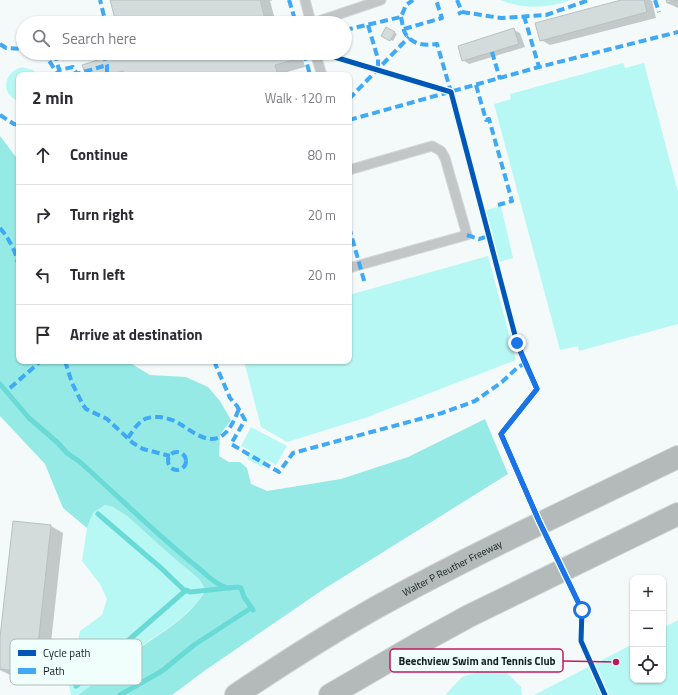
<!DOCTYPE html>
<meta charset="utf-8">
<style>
:root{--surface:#fff;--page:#f2f2f3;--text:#2b2b33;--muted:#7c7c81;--line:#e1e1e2}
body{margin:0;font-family:"Titillium Web",sans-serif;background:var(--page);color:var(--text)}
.controls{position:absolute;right:12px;bottom:12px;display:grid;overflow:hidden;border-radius:8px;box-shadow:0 1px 3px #0004}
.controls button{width:36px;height:36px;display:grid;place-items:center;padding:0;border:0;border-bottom:1px solid var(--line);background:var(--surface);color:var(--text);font:20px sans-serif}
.stop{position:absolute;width:12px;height:12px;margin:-9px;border:3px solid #1a73e8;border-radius:50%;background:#fff}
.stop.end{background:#1a73e8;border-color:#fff;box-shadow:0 1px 4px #0008}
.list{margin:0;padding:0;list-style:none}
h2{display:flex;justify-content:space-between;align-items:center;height:52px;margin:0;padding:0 16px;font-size:17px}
h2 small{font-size:13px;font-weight:400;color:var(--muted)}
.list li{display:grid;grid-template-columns:26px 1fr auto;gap:12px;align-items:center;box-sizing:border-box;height:60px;padding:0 16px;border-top:1px solid var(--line)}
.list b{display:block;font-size:15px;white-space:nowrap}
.list em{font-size:13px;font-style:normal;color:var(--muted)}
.icon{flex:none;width:22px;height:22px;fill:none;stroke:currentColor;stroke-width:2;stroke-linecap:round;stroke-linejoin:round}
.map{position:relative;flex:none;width:678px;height:695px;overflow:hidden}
.search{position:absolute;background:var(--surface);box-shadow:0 1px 3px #0004;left:16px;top:16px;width:336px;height:44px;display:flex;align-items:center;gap:10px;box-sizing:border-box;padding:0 14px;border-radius:22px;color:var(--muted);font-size:15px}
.panel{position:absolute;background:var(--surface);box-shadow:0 1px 3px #0004;left:16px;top:72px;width:336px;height:292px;border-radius:8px}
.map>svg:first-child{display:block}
.green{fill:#b8f8f4}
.forest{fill:#95eae6}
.shadow{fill:#0003}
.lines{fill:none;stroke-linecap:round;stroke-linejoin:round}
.stream{stroke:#69dad6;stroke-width:5}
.building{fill:#d3dcdb;stroke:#b8c0c0}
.lane-casing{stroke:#d1d6d6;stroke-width:11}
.highway-casing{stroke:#d1d6d6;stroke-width:24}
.lane{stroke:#c2c6c6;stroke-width:9}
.highway{stroke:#b3bab9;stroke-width:22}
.quiet{stroke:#3fa9f5;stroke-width:4;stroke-dasharray:8 4;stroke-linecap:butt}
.cycleway-casing{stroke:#f0fefc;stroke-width:8}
.cycleway{stroke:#0057b8;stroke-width:5}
.route{stroke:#1a73e8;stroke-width:5}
.labels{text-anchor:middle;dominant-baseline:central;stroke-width:3.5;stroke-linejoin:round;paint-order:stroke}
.street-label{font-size:10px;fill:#121e1d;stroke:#f0fefc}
.key{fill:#f0fefc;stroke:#adbbb9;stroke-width:1}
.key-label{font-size:11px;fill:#121e1d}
.leader{fill:none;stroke:#c2185b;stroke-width:1.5}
.callout-dot{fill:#c2185b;stroke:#f0fefc;stroke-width:1.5}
.callout{fill:#f0fefc;stroke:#c2185b;stroke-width:1.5}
.callout-label{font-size:11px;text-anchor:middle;font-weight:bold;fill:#121e1d}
</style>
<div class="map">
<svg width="678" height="695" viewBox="0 0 678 695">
<rect width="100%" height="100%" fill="#f4fafa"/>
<g class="green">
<path d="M500 0H570C547 9 522 9 500 0Z"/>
<path d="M623 63 625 68 644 63 678 192V324L579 351 578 346 560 350 494 104 511 99 510 94Z"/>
<path d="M22 67 33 70 37 75H19V101C0 95 3 72 22 67Z"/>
<path d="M501 206 513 258 499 262 486 210Z"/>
<path d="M488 256 516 360 365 418 287 442 261 427 244 361H349V295Z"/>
<path d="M251 427 287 446 276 465 266 460 262 467 247 459 251 451 241 446Z"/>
<path d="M105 505 113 507 127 516 168 553 199 579 206 590C186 622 150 638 121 661 112 668 87 693 77 695 75 695 73 695 71 695L69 685 80 631 102 615 107 599 100 584 82 561 87 528 93 513Z"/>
<path d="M678 620V695H534L633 644V680H663V628Z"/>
<path d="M485 669 506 672 521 687 522 695H445L462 677Z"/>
</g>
<path class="forest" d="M0 136 19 161V361H127L150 375 186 377 208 387 220 401 231 420 220 435 219 456 229 462H240L247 468 251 484 267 491 341 479 408 457 485 419 508 474 324 589 207 669 172 695H78C93 685 107 672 121 661 150 639 187 622 206 590L199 579 168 553 127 516 113 507 105 505 93 513 87 528 63 508 45 464 0 416Z"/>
<g class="shadow">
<path d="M111 0H273L270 1 276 23H103L116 20Z"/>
<path d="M625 0H650L652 1 656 18 550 45 541 40Z"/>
<path d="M667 0H678V8L667 3Z"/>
<path d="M386 28 397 34 393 41 382 35Z"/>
<path d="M514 30 520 33 525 47 469 64 463 60Z"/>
<path d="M118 53H299L302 55 305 67 287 72 288 75H87L119 55Z"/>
<path d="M51 526 63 533 47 679 10 675 0 670V647Z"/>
</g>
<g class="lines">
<g class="stream">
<path d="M0 384 29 418 58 443 67 453 80 462C119 497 156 534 196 566 206 574 217 586 229 588"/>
<path d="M98 514 161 568 185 591 186 590 190 592 238 587 241 588 244 597 253 610"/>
<path d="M76 686 185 591"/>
<path d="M120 695 162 671 194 645 251 608"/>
</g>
</g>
<g class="building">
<path d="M110 0H260L266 23H99L115 19Z"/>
<path d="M621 0H644L647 12 540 41 535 23Z"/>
<path d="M666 0H678L667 3Z"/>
<path d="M386 27 395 32 390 41 381 36Z"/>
<path d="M514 28 519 44 462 61 458 46Z"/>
<path d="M117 53H292L294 60 275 65 278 75H124L123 71 110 75H86L82 65 117 54Z"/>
<path d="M13 521 51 525 35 673 0 669V637Z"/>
</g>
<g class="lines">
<defs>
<g id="lane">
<path d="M305 0 311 23"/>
<path d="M313 23 381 0"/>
<path d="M315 53 322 75"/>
<path d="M349 170 432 146 441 151 445 158 467 235 349 268"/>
</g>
<g id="highway">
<path id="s1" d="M236 695C282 664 329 634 377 607 475 553 577 506 678 457"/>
<path d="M330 695 416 645 469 616 678 514"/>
</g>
</defs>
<use href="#lane" class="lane-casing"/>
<use href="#highway" class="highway-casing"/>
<use href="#lane" class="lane"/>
<use href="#highway" class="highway"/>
<g class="quiet">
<path d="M289 0 296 23"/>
<path d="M457 0 462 12 458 14"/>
<path d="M655 0 659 12"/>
<path d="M462 12 501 18 546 15 589 0"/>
<path d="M524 16 539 67"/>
<path d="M401 17C402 21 403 29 405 33 412 45 425 46 437 44L451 92"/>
<path d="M98 23 105 20 100 0"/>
<path d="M368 25 378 59V70"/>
<path d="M404 29 442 18 436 0"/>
<path d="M345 30 401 17 406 5 413 0"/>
<path d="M0 44 6 48 23 49"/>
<path d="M492 52 500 79"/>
<path d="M41 53 46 56 57 73"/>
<path d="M55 53 59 70 73 67 77 74"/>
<path d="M103 53 107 65V75"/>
<path d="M304 53 310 75"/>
<path d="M73 75 107 65"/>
<path d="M476 85 486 120 489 119 512 201 498 205"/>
<path d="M349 99 409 37"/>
<path d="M0 115 14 124 19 125"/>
<path d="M349 120 539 67 678 32"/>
<path d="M349 227 365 284"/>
<path d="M0 228C10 240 16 252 19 267"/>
<path d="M467 235 479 239 489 236"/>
<path d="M65 361 72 383 83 405 86 409 107 419 133 443 143 449 170 456"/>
<path d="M214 361 230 398 237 406 245 420 231 444 279 472 293 453 442 413 475 401 502 382 517 368 525 363"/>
<path d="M10 388 41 361"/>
<path d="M128 438C132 432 136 425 142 421 146 417 154 417 160 417 167 418 174 420 180 424 192 431 208 446 223 435 231 429 235 418 239 409"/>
<circle cx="177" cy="461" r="9"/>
</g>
<defs>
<path id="cycleway" d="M321 53 451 92 517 343 537 389 501 434 539 521 582 610 581 641 605 695"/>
</defs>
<use href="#cycleway" class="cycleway-casing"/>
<use href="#cycleway" class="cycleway"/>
</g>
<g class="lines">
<path class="route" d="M517 343 525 363 537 389 501 434 539 521 582 610"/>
</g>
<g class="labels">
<g class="street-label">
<text stroke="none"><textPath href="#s1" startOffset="251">Walter P Reuther Freeway</textPath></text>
</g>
</g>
<rect x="10" y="639" width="132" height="46" rx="6" class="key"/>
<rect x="18" y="650" width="18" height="6" fill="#0057b8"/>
<rect x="18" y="668" width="18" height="6" fill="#3fa9f5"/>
<g class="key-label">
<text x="43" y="657">Cycle path</text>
<text x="43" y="675">Path</text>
</g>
<path class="leader" d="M616 662L563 661"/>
<circle class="callout-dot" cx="616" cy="662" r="4"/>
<rect class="callout" x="390" y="649" width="173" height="23" rx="4"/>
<g class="callout-label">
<text x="477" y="665">Beechview Swim and Tennis Club</text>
</g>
</svg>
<div class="controls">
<button>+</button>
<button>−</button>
<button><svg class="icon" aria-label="locate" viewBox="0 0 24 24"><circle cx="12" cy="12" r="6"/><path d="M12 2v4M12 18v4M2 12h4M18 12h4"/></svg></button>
</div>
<div class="stop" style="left:582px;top:610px"></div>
<div class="stop end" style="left:517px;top:343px"></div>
<div class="search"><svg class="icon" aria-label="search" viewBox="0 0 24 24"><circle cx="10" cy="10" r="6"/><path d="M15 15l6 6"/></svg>Search here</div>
<section class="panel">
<h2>2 min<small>Walk · 120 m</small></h2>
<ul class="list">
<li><svg class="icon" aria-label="ahead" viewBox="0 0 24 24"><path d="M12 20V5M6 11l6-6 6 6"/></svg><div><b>Continue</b></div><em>80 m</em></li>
<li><svg class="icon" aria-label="right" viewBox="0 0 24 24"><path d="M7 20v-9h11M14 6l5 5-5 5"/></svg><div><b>Turn right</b></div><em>20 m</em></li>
<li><svg class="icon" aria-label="left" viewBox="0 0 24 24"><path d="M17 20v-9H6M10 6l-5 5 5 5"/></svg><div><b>Turn left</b></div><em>20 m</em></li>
<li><svg class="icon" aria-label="arrive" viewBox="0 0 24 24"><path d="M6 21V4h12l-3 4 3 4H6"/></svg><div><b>Arrive at destination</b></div></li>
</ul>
</section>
</div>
